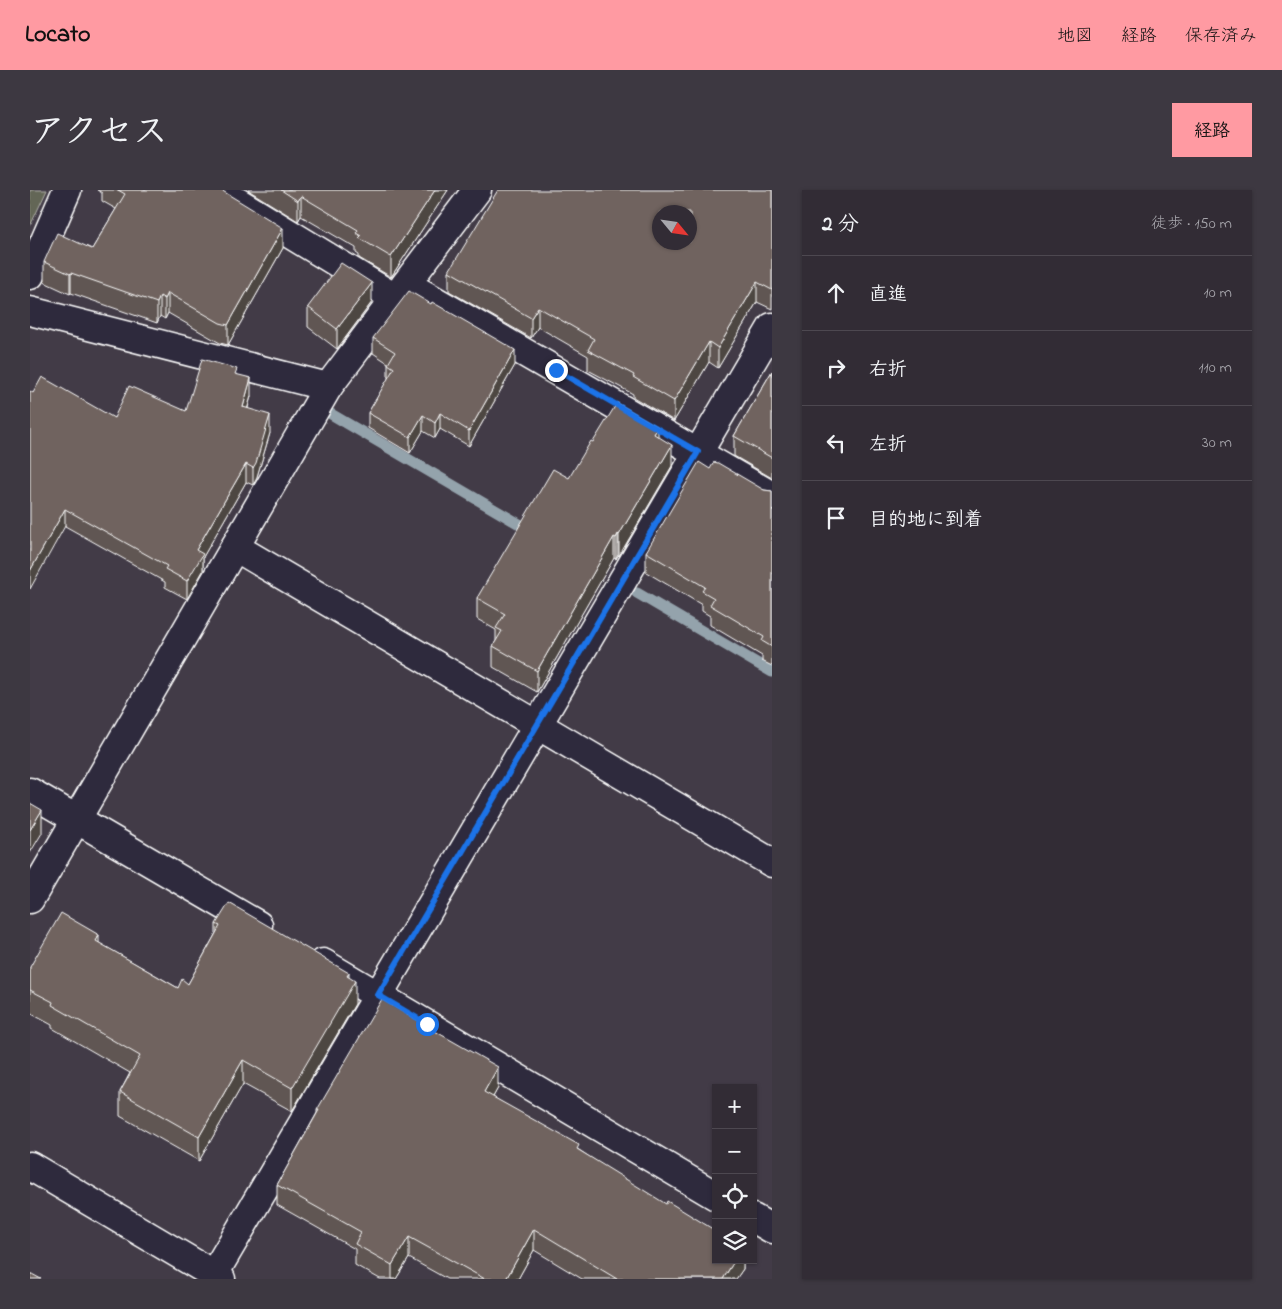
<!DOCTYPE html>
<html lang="ja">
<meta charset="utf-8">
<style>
:root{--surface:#322c35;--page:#3d3841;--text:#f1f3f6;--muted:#a8a7ad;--line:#4d4850;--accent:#ff9aa2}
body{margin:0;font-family:"Indie Flower","Klee One",sans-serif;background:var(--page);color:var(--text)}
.controls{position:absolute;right:15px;bottom:15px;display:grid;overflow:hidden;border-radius:0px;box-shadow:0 1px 4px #0004}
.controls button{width:45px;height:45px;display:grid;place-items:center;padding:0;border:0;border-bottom:1px solid var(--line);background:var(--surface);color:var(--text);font:25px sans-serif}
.compass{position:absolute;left:622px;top:15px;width:45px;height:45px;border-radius:50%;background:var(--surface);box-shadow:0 1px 4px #0004;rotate:119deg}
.stop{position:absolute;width:15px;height:15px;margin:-11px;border:4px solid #1a73e8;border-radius:50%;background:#fff}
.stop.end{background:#1a73e8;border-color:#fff;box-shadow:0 1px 5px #0008}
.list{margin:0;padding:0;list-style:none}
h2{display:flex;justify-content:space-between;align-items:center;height:65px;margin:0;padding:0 20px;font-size:21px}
h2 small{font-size:16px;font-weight:400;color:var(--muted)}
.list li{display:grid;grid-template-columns:32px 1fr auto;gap:15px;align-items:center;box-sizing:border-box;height:75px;padding:0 20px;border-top:1px solid var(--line)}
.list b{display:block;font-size:19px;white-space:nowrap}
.list em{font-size:16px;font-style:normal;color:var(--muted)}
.icon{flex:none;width:28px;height:28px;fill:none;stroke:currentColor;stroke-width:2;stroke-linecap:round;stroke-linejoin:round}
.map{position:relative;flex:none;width:742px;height:1089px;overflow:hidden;border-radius:0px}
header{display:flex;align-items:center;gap:30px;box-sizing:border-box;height:70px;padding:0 25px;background:var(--accent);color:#111}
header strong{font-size:24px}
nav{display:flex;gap:28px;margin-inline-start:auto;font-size:18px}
.intro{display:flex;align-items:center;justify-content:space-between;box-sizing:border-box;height:120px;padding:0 30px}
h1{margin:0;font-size:35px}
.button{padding:12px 22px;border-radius:0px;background:var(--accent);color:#111;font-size:18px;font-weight:700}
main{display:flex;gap:30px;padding:0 30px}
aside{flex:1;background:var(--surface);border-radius:0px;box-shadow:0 1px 4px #0004}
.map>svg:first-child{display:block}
.green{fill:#646657;stroke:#b2b2ab}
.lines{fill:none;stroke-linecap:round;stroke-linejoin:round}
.stream{stroke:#94a3ac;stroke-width:11}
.minor-casing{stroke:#fff;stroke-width:31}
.secondary-casing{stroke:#fff;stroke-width:31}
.minor{stroke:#2f2a3d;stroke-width:28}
.secondary{stroke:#2f2a3d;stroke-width:28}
.wall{fill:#605652;stroke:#fff}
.shaded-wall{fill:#4e4642;stroke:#fff}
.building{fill:#70645f;stroke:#fff;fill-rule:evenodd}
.route{stroke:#1a73e8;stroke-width:6}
</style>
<header>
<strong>Locato</strong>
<nav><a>地図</a><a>経路</a><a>保存済み</a></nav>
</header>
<div class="intro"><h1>アクセス</h1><a class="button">経路</a></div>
<main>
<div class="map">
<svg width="742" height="1089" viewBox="0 0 742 1089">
<rect width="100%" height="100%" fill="#423b47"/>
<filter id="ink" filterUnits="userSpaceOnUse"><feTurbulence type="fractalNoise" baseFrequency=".02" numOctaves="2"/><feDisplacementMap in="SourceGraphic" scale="10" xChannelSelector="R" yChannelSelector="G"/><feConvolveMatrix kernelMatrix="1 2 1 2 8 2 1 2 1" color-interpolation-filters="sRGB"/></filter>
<g filter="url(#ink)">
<path class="green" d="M0 0H17L0 36Z"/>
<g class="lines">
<g class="stream">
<path d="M301 224 503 342"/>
<path d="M607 403 742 482"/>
</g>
<defs>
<g id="minor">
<path d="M188 0 365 108"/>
<path d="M0 85 37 0"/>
<path d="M376 94 742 306"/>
<path d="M0 121 298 197"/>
<path d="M205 357 742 673"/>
<path d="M0 602 228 735"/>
<path d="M0 709 298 197 447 0"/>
<path d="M293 773 686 1006"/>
<path d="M723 1028 742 1039"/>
<path d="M181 1089 742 137"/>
</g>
<path id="secondary" d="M0 976 191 1089"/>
</defs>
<use href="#minor" class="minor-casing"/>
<use href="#secondary" class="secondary-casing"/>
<use href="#minor" class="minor"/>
<use href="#secondary" class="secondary"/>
</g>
<g class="wall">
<path d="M67 0H191L253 58 198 155 190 153 138 123 135 129 130 126 127 133 41 103 40 104 14 92V72L62 59 86 19 72 11V3Z"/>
<path d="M218 0H418L361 87 329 68V65L326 63V58L271 26 268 31Z"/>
<path d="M742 0V119L727 112 688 178 679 172 644 231 603 207V204L558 180V166L508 137 501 148 419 101V81Z"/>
<path d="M342 112 307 159 278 137V117Z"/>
<path d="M343 148 485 175 439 256 410 239 405 248 393 241 380 263 338 238V223L358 189V173L343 163Z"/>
<path d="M742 181V288L704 266V246Z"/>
<path d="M207 184 221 206 218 218 240 243 226 290 223 295 216 292 173 367V381L157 409 135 397V392L35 336 3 203 84 228 156 221Z"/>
<path d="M628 247 642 276 589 366 588 365 586 369 584 368 507 502 463 477V456L466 451V440L447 429V408L539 288Z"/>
<path d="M680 279 734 300 742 301V476L732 471V466L680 435V426L672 421V415L616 382V362Z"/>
<path d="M186 734 319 788 325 814 262 921 213 894 169 971 90 926V902L100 883 22 838V835L0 823V777L69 753 148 798 158 794 186 743Z"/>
<path d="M397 837 468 898 463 907 549 960 713 1070V1079L706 1089H552L504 1060 488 1089H417L379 1068 366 1089H350L325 1075V1059L247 1015V995L287 923V920Z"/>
</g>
<g class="shaded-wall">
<path d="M405 0H418L361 87V67Z"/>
<path d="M271 6V26L268 31V11Z"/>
<path d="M253 38V58L198 155V135Z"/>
<path d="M41 83V103L40 104V84Z"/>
<path d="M727 92V112L688 178V158Z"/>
<path d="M342 93V112L307 159V139Z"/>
<path d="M138 103V123L135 129V109Z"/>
<path d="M130 106V126L127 133V113Z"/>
<path d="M508 117V137L501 148V128Z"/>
<path d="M679 152V172L644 231V211Z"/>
<path d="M485 160V175L439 256V241Z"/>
<path d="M221 188V206L213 234V217Z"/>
<path d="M410 223V239L405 248V233Z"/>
<path d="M240 225V243L226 290 223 295V278Z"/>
<path d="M393 225V241L380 263V247Z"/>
<path d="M628 237V258L624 244Z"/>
<path d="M642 255V276L589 366V345Z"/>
<path d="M216 274V292L173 367V381L157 409V391L166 360Z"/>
<path d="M35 319V336L0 399V381Z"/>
<path d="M588 344V365L586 369V348Z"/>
<path d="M584 347V368L507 502V481Z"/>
<path d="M12 620V643L0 663V640Z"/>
<path d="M69 745V768L66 751Z"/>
<path d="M319 783V800L325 791V814L262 921V898Z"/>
<path d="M213 870V894L169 971V947Z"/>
<path d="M468 877V898L454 923V902Z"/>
<path d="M504 1039V1060L488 1089H476Z"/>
<path d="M379 1047V1068L366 1089H362V1075Z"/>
<path d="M705 1070H713V1079L706 1089H693Z"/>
</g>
<g class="building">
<path d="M88 0H191L253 38 198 135 190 133 138 103 135 109 130 106 127 113 41 83 40 84 14 72 27 43 62 59 95 4Z"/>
<path d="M251 0H405L361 67 329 48 331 46 326 43 328 40 271 6 268 11Z"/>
<path d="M468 0H742V100L727 92 688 158 679 152 644 211 603 187 604 185 558 160 564 149 508 117 501 128 419 81ZM630 22H660V52H630Z"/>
<path d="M311 73 342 93 307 139 278 117Z"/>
<path d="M379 101 401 114 402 112 485 160 439 241 410 223 405 233 393 225 380 247 338 223 364 178 358 174 365 162 343 148Z"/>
<path d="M172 169 207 179 205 184 221 188 213 217 240 225 226 273 223 278 216 274 166 360 173 364 157 391 135 379 137 376 35 319 0 381V201L3 203 12 187 84 228 99 196 156 221Z"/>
<path d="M742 181V268L704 246Z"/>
<path d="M587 213 628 237 624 244 642 255 589 345 588 344 586 348 584 347 507 481 463 456 472 441 466 438 475 424 447 408 523 279 539 288 561 251 563 252Z"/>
<path d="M669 272 680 279 684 272 688 273 734 300 742 301V457L732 451 734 447 680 415 684 408 672 401 675 397 616 362Z"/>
<path d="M0 613 12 620 0 640Z"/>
<path d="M199 713 319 783 317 786 325 791 262 898 213 870 169 947 90 902 110 866 22 815 23 812 0 800V777L31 723 69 745 66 751 148 798 152 789 158 794 190 736 186 734Z"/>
<path d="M352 809 397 835 396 836 468 877 454 902 549 955 547 959 636 1014 637 1011 686 1041V1070H705L693 1089H587L504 1039 476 1089H455L379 1047 362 1075 325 1054 331 1042 247 995 289 920H287Z"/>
<path d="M0 1083 11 1089H0Z"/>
</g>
</g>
<g class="lines" filter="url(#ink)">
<path class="route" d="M397 834 348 805 668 262 526 180"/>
</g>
</svg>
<div class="controls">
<button>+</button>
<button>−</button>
<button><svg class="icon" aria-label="locate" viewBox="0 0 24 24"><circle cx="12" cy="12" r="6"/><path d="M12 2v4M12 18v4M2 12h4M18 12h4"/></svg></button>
<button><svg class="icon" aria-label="layers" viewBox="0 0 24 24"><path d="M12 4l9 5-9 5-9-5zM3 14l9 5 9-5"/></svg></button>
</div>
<svg class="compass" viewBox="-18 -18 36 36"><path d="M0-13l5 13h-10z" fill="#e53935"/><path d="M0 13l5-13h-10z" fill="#a8a7ad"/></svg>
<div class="stop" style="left:397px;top:834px"></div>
<div class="stop end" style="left:526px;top:180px"></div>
</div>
<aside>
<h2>2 分<small>徒歩 · 150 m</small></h2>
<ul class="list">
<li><svg class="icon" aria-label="ahead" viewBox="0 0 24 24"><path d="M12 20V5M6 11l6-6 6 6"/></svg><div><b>直進</b></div><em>10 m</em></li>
<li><svg class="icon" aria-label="right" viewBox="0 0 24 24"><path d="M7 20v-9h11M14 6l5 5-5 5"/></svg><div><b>右折</b></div><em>110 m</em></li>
<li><svg class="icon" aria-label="left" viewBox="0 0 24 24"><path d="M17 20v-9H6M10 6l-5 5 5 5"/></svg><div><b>左折</b></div><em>30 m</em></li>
<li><svg class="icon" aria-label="arrive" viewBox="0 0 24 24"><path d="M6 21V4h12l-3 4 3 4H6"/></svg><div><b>目的地に到着</b></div></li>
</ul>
</aside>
</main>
